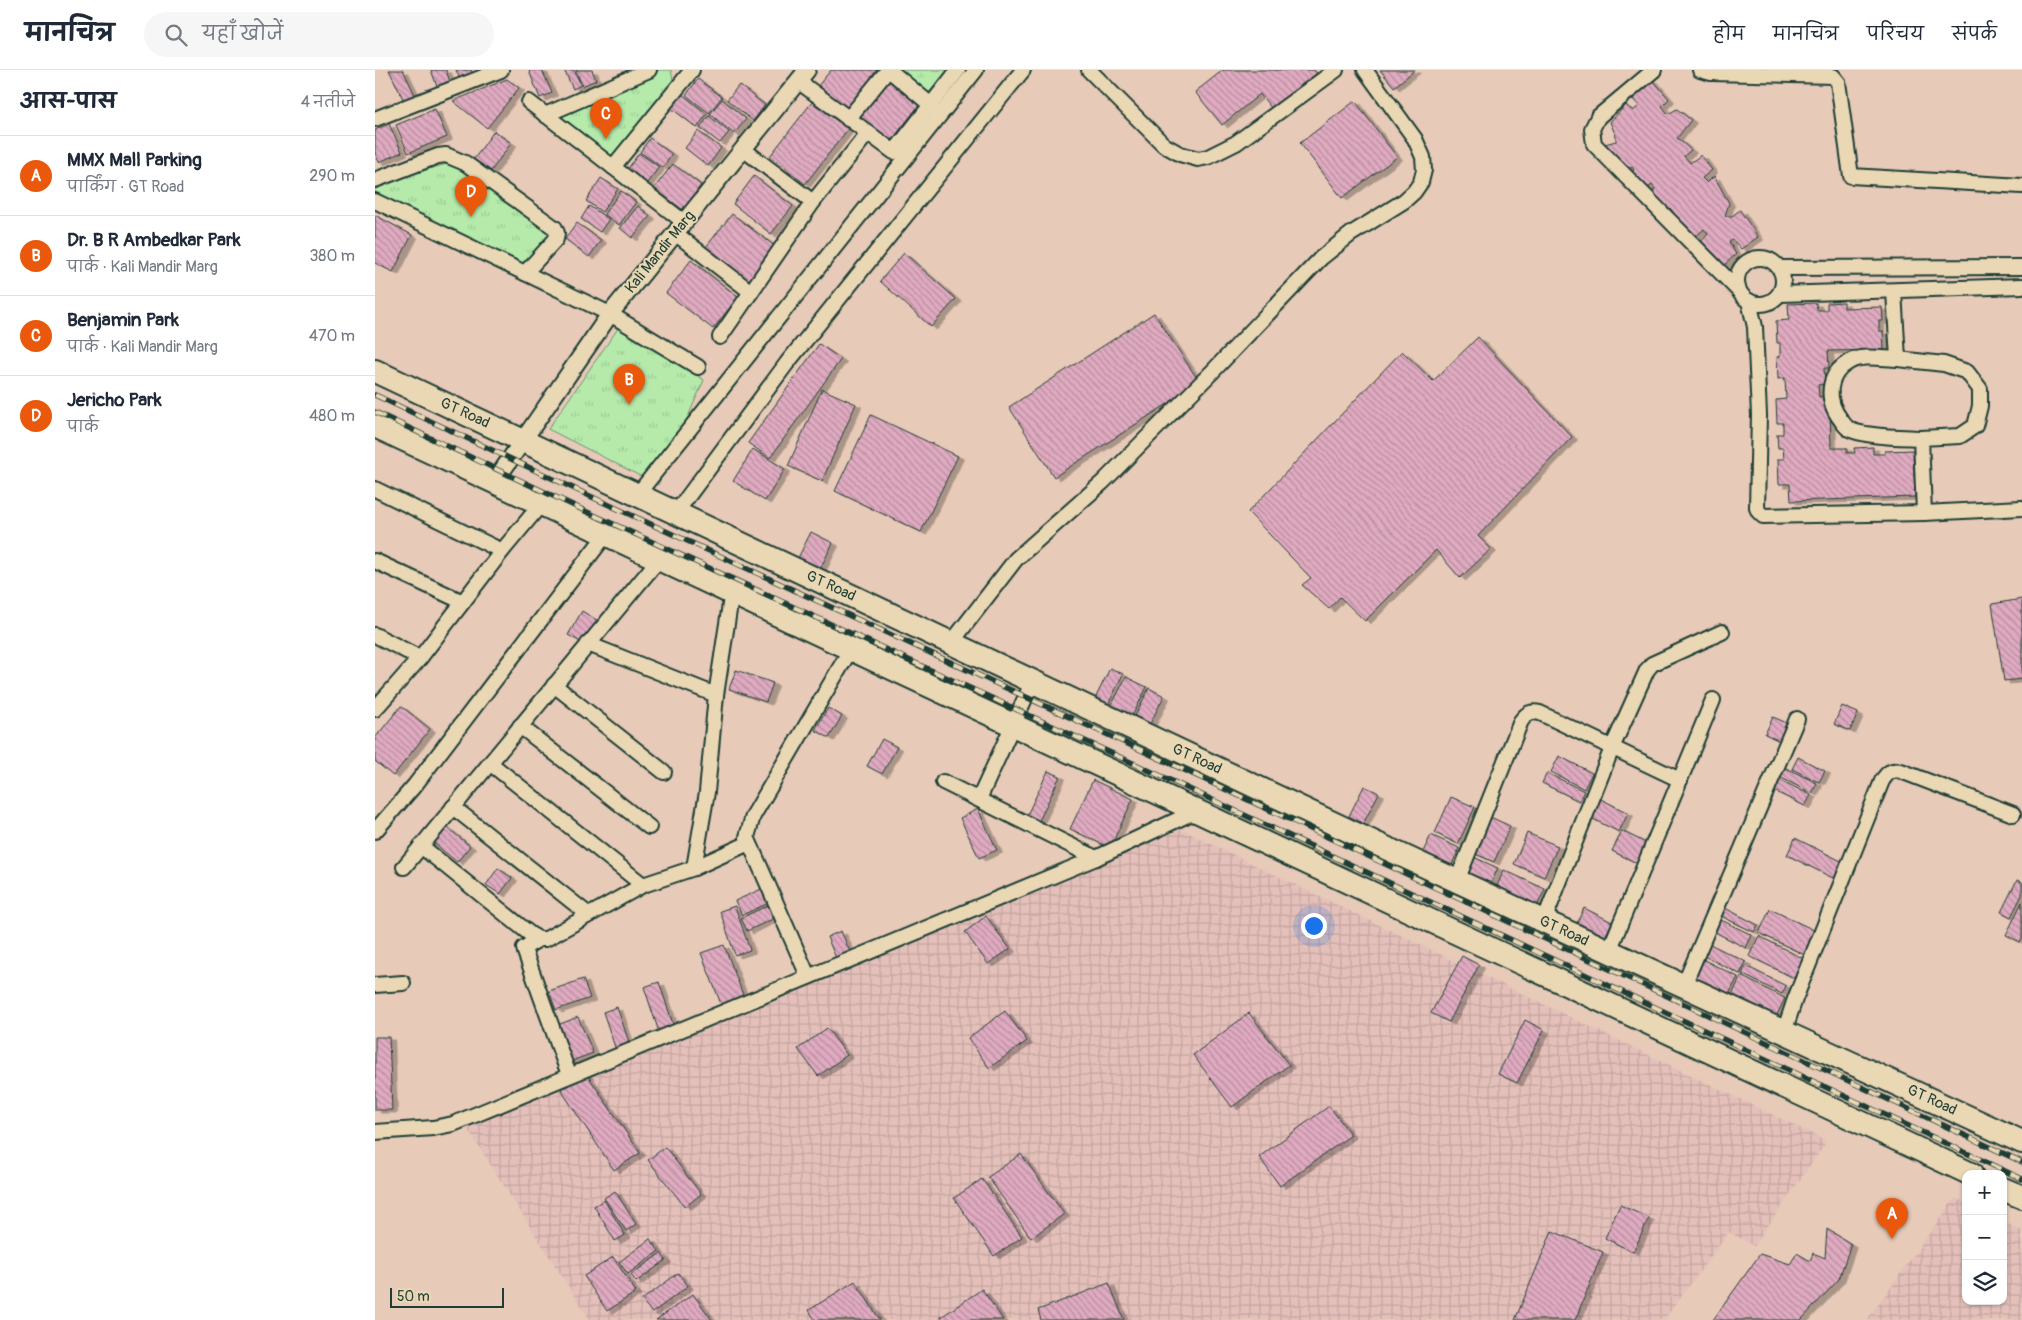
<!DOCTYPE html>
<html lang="hi">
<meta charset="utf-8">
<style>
:root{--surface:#fff;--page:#f6f6f7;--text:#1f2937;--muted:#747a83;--line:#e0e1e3;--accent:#ea580c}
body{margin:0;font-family:Pangolin,"Playpen Sans Deva",sans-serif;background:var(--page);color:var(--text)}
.controls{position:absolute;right:15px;bottom:15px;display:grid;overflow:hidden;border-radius:10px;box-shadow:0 1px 4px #0004}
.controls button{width:45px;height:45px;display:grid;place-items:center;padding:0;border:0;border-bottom:1px solid var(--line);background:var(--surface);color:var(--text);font:25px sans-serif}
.scale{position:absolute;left:15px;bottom:12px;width:114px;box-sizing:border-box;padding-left:5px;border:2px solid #1f3d34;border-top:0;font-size:14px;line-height:18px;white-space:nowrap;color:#1f3d34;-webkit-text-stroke:4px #ead8b5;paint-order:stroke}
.you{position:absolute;left:938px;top:855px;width:18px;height:18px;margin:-12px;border:4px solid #fff;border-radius:50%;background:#1a73e8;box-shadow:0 0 0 8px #1a73e833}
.badge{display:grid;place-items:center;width:32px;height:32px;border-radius:50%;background:var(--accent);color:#fff;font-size:16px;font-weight:700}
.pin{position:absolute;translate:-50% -41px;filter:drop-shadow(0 1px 2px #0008)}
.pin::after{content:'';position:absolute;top:26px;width:18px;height:15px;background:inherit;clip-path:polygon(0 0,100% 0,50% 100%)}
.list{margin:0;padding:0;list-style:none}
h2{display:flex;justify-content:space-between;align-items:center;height:65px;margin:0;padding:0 20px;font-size:21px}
h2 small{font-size:16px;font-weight:400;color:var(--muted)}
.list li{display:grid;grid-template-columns:32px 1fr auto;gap:15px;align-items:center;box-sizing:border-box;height:80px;padding:0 20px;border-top:1px solid var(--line)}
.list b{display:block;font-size:19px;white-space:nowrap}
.list p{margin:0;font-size:16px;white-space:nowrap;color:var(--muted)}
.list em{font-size:16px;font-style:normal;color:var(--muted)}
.icon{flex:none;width:28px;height:28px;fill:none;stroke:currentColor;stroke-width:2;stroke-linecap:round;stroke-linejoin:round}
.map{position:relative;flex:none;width:1647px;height:1250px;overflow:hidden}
header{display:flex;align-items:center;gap:30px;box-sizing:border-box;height:70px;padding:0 25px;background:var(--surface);border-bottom:1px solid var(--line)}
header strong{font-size:24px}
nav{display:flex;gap:28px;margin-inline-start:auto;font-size:18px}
.search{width:350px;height:45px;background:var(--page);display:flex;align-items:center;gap:12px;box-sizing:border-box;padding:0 18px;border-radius:28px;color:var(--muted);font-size:19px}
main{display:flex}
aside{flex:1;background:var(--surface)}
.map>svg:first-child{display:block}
.industrial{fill:url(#industrial-grid)}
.park{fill:url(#park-tufts);stroke:#6a9470}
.building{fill:url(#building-back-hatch);stroke:#1f3d34;filter:url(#shadow)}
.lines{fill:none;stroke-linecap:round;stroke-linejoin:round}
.minor-casing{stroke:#1f3d34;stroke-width:18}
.tertiary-casing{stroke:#1f3d34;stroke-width:20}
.trunk-casing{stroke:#1f3d34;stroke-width:26}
.minor{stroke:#ead8b5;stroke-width:14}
.tertiary{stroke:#ead8b5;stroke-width:16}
.trunk{stroke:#ead8b5;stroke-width:22}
.rail-casing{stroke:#1f3d34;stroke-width:5.5}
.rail{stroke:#ead8b5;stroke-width:4;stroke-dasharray:11;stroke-linecap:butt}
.labels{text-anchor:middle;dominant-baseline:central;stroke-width:4;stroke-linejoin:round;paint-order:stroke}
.street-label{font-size:15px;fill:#1f3d34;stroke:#ead8b5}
</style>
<header>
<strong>मानचित्र</strong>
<div class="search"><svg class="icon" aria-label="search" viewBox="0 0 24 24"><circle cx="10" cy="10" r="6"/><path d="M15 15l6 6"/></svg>यहाँ खोजें</div>
<nav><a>होम</a><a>मानचित्र</a><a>परिचय</a><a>संपर्क</a></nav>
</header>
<main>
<aside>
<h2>आस-पास<small>4 नतीजे</small></h2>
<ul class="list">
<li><span class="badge">A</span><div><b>MMX Mall Parking</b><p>पार्किंग · GT Road</p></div><em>290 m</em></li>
<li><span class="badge">B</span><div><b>Dr. B R Ambedkar Park</b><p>पार्क · Kali Mandir Marg</p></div><em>380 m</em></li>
<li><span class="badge">C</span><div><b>Benjamin Park</b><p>पार्क · Kali Mandir Marg</p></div><em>470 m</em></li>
<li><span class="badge">D</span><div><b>Jericho Park</b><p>पार्क</p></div><em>480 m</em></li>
</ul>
</aside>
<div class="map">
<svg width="1647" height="1250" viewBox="0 0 1647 1250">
<defs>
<pattern id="industrial-grid" width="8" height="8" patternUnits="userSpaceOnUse" patternTransform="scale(1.25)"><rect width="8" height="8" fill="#e5c0ba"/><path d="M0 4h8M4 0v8" fill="none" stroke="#c4a6a0"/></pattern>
<pattern id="park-tufts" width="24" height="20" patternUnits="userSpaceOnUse" patternTransform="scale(1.25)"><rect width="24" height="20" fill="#b6eaab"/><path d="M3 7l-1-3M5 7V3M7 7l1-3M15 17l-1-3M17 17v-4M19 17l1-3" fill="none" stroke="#9cca94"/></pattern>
<pattern id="building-back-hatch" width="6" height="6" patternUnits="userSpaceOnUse" patternTransform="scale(1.25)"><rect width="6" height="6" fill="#e0aac0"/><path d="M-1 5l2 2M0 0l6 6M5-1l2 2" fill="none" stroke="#b58c9d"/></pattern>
<filter id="shadow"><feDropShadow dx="5.5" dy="3" stdDeviation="0" flood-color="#0004"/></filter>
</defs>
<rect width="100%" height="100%" fill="#e7cab8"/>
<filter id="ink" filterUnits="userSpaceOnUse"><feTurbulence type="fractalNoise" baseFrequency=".02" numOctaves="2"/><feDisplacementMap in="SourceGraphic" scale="10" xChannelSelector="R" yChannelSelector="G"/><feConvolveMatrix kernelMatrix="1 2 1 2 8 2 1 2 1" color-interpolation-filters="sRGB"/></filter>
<g filter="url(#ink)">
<g class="industrial">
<path d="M799 756 1452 1071 1379 1176 1354 1162 1289 1250H215L83 1044Z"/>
<path d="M1580 1128 1591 1133V1231H1628V1152L1647 1161V1250H1492Z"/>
</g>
<g class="park">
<path d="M283 0H296L299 15 237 92 175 46Z"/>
<path d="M517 0H573L550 27Z"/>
<path d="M78 92 179 165 149 199 0 128V115Z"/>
<path d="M244 257 329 310 283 415 173 359Z"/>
</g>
<g class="building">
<path d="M14 0H28L42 29 31 35Z"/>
<path d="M56 0H71L76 15 63 19Z"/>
<path d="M81 0H96L99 8 87 13Z"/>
<path d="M156 0H167L177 23 165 28 154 1Z"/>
<path d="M189 0H199L206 15 198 19Z"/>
<path d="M201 0H217L221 10 207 16Z"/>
<path d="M456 0H505L474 42 442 17Z"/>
<path d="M848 0H939L942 3 897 39 885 24 847 55 820 22Z"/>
<path d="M1005 0H1040L1019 17Z"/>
<path d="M132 9 144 18 112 58 78 31Z"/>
<path d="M323 9 347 27 334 43 311 25Z"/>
<path d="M513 9 545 34 513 75 481 49Z"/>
<path d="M1277 9 1294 29 1287 36 1293 44 1302 39 1316 50 1302 68 1316 80 1309 86 1315 93 1326 85 1337 100 1327 108 1332 113 1339 106 1354 133 1350 146H1357L1365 140 1383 167 1366 179 1358 170 1354 172 1361 184 1344 200 1324 174 1333 164 1329 159 1318 169 1296 145 1299 143 1295 138 1288 140 1275 125 1280 119 1277 115 1268 121 1255 104 1259 100 1257 97 1251 101 1230 74 1241 71V66L1235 52 1251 35 1258 41 1264 36 1257 28Z"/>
<path d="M364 15 390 35 378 51 352 30Z"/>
<path d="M307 24 332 44 322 58 296 38Z"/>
<path d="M347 29 371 49 359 64 335 44Z"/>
<path d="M980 31 1022 87 967 128 925 73Z"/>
<path d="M437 32 473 59 430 114 395 86Z"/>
<path d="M60 39 72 67 33 83 21 55Z"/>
<path d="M334 46 354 62 345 73 325 58Z"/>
<path d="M14 54 27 82 4 92 0 83V60Z"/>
<path d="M119 61 136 73 116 101 99 89Z"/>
<path d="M323 61 346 78 333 96 310 78Z"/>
<path d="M275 68 297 84 288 98 265 82Z"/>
<path d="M264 83 284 97 272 113 252 100Z"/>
<path d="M298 94 326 115 308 140 279 118Z"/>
<path d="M379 106 418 136 396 164 358 134Z"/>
<path d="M226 108 243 119 227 142 211 131Z"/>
<path d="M246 121 261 132 244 155 229 144Z"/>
<path d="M214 136 234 149 225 162 206 149Z"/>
<path d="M263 136 275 146 257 168 245 158Z"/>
<path d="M357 144 401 177 374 211 331 177Z"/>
<path d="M0 145 37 165 18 202 0 193Z"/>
<path d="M202 153 226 170 214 187 190 169Z"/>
<path d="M529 183 581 229 556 257 505 211Z"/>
<path d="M316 190 363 227 338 259 291 223Z"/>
<path d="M1469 232V238L1507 237 1508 251H1504V261H1508L1509 280 1453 281 1454 298H1449L1450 314 1443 315 1444 327 1450 326V337H1455L1456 378H1472V383H1480L1479 378 1498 377V384H1510V381L1538 380 1540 427 1416 431 1415 414H1404L1403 389H1409L1408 378H1403L1402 364H1408V353H1402L1401 330 1411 329 1410 308 1403 309 1402 287 1405 286V273H1402L1401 251 1414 250 1413 234 1441 233 1442 240H1452V233Z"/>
<path d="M779 243 825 313 679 407 634 337Z"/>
<path d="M1103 267 1197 367 1103 466 1116 479 1085 508 1061 480 990 551 965 527 954 539 927 515 936 508 873 442 1027 281 1058 311Z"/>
<path d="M444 274 466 289 395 388 373 373Z"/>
<path d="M447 319 481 334 447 411 413 396Z"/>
<path d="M496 345 583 386 546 462 460 421Z"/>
<path d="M378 379 410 399 390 431 358 411Z"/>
<path d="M436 462 458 473 444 501 422 490Z"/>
<path d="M1647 529V609L1629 611 1617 534Z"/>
<path d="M207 541 223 551 209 574 193 565Z"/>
<path d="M735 598 748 604 733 635 720 629Z"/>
<path d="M361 600 398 613 391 632 354 619Z"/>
<path d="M751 607 772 617 753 654 732 644Z"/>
<path d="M774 618 789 626 772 660 757 652Z"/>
<path d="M26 636 55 659 18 706 0 691V668Z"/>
<path d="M1467 636 1483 643 1475 661 1459 654Z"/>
<path d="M453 638 467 646 454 668 440 660Z"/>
<path d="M1398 647 1414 654 1407 672 1390 664Z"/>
<path d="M507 669 522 677 507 704 492 696Z"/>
<path d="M1184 686 1217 703 1209 719 1176 702Z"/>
<path d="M1423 687 1450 701 1444 712 1417 699Z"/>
<path d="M1409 697 1442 713 1437 723 1404 707Z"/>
<path d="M673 701 685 706 664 751 652 745Z"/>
<path d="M1172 703 1209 721 1204 731 1167 713Z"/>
<path d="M718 710 758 729 735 778 695 759Z"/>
<path d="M1405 710 1436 725 1430 736 1399 721Z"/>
<path d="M989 716 1004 723 988 754 974 746Z"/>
<path d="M1076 727 1100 737 1083 774 1060 763Z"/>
<path d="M1224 728 1253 743 1244 762 1214 747Z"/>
<path d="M603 739 622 780 604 788 585 748Z"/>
<path d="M1111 745 1135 756 1119 792 1094 781Z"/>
<path d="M68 754 95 776 82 792 55 770Z"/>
<path d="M1247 761 1273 774 1264 794 1237 781Z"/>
<path d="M1152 763 1183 776 1169 807 1139 794Z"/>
<path d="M1056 765 1084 778 1076 797 1047 784Z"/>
<path d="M1420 768 1468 792 1460 809 1412 785Z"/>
<path d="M1094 785 1123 798 1116 813 1087 800Z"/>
<path d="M123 798 137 808 125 824 111 815Z"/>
<path d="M1129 800 1170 819 1162 836 1121 818Z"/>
<path d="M1642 810 1647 812V825L1636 847 1626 842Z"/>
<path d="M391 817 398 831 367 845 360 831Z"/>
<path d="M1647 832V869L1645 872 1631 865Z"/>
<path d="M398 833 404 846 372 861 366 848Z"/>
<path d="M360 836 375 880 360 885 345 841Z"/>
<path d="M1209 838 1237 852 1229 869 1201 855Z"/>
<path d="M1350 838 1383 855 1379 862 1346 846Z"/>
<path d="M1395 839 1441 861 1430 885 1384 863Z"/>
<path d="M611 846 635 879 613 894 590 862Z"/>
<path d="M1344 849 1377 865 1371 878 1338 861Z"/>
<path d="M466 861 475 882 461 888 452 867Z"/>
<path d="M1384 866 1429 889 1419 908 1374 886Z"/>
<path d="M1335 874 1371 892 1365 904 1329 886Z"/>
<path d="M349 875 370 930 348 939 326 883Z"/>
<path d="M1087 886 1104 895 1074 952 1056 943Z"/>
<path d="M1329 890 1363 907 1353 926 1320 909Z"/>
<path d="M1371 896 1411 916 1407 924 1367 904Z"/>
<path d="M1366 906 1410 928 1401 947 1357 925Z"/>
<path d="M208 909 215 928 181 940 174 921Z"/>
<path d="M284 912 299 957 284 962 269 917Z"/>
<path d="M242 937 255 975 241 980 228 942Z"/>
<path d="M630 941 652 971 614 998 593 968Z"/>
<path d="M874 943 914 995 857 1037 818 985Z"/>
<path d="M203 947 218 983 194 992 180 956Z"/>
<path d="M1150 950 1169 960 1142 1013 1123 1004Z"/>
<path d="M452 958 472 985 443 1006 423 979Z"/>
<path d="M0 967H14L17 1040H0Z"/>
<path d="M211 1003 265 1083 239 1100 186 1020Z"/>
<path d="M954 1036 976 1065 905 1116 884 1087Z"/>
<path d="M290 1077 326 1124 310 1137 273 1090Z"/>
<path d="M646 1084 689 1144 656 1168 613 1107Z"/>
<path d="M607 1109 647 1167 619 1186 579 1128Z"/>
<path d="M240 1121 261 1154 251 1161 229 1128Z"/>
<path d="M229 1130 250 1165 240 1171 219 1136Z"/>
<path d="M1245 1135 1274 1148 1258 1182 1230 1168Z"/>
<path d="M1452 1159 1476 1174 1464 1209 1426 1250H1338L1385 1184 1415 1194 1422 1183 1435 1191 1438 1183 1450 1188Z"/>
<path d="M1177 1161 1228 1182 1200 1250H1140Z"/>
<path d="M275 1169 284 1181 253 1204 244 1192Z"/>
<path d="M286 1183 291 1190 261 1212 256 1205Z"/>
<path d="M238 1187 261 1222 232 1241 209 1206Z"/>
<path d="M303 1203 313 1216 277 1243 267 1230Z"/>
<path d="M480 1211 505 1250H440L434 1240Z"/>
<path d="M734 1213 749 1250H666L663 1240Z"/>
<path d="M607 1219 628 1250H567L566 1247Z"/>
<path d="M318 1224 337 1250H281Z"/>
</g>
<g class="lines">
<defs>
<g id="minor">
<path d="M514 0 556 35"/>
<path d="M714 0 789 75 805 84 823 89 833 87 861 73 961 0"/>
<path d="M1279 0 1223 47 1217 59 1219 74 1363 220"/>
<path d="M1325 0 1336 3 1458 6 1463 12 1476 106 1647 116"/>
<path d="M423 11 519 82 583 0"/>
<path d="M154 32 309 152"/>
<path d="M170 45 274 0"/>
<path d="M0 49 126 0"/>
<path d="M473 49 513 0"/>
<path d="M368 79 438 132"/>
<path d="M238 97 317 0"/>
<path d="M0 110 63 86 71 85 90 93 180 158 182 163 181 169 150 203"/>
<path d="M0 131 235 244 323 297"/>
<path d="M300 163 376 222"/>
<circle cx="1385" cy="211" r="23"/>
<path d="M1406 198 1647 197"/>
<path d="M1519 221 1523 289 1569 294 1592 302 1605 319V336L1600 356 1585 366 1546 368 1549 443"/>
<path d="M1405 224 1647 216"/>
<path d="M1374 231 1380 257 1384 345 1382 438 1384 442 1388 446 1549 443 1647 438"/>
<path d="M345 267 438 132 493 63"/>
<path d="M1523 289C1509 289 1487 284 1474 292 1451 305 1451 331 1466 350 1468 353 1471 357 1474 359 1488 367 1528 367 1546 368"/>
<path d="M0 419 127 481 45 588 0 639"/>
<path d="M262 425 601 0"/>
<path d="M300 444 412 293 648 0"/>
<path d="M127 481 167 433"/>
<path d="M0 491 88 532"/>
<path d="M0 565 45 588"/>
<path d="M577 572 641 489 728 412 838 301 946 188 976 164 1029 131 1039 122 1046 112 1049 100 1048 87 1040 69 990 0"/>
<path d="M213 574 341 625"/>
<path d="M179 615 289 702"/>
<path d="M145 656 274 757"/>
<path d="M115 693 268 815"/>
<path d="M568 712 721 788"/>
<path d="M604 729 658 611"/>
<path d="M78 737 214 845"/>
<path d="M0 761 40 715 232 463"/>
<path d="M46 776 155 864 164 869H171L268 815 319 798 374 773"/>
<path d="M29 797 285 488"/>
<path d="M319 798 332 722 341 625 357 521"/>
<path d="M1082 811 1146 651C1152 643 1156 641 1165 643L1305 710"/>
<path d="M1169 851 1237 678 1272 600 1277 594 1347 562"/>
<path d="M164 869 149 878 150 882 194 1005"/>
<path d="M1234 881 1338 630"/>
<path d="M433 906 372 767 378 746 477 577"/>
<path d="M0 915 28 913"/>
<path d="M1309 915 1422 649"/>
<path d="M1409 962 1420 929 1507 711C1512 703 1516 699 1526 701L1638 744"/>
<path d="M0 1062 58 1058 78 1054 721 788 821 741"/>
</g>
<path id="tertiary" d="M120 411 235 244 432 0"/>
<g id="trunk">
<path d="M0 301 1000 773 1647 1072"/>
<path d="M0 356C533 602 1063 856 1596 1104"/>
<path d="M1628 1119 1647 1127"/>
</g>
</defs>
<use href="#minor" class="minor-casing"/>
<use href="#tertiary" class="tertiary-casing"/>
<use href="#trunk" class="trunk-casing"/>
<use href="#minor" class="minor"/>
<use href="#tertiary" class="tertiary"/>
<use href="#trunk" class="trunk"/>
<defs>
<g id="rail">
<path d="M0 325 217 427 805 698 1647 1092"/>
<path d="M0 342 210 441 799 712 1647 1109"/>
</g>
</defs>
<use href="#rail" class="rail-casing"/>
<use href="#rail" class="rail"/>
</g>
</g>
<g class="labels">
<g class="street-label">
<text transform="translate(285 182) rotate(-51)">Kali Mandir Marg</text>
<text transform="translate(90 343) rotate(25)">GT Road</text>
<text transform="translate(456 516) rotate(25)">GT Road</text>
<text transform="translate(822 689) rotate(25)">GT Road</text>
<text transform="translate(1189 861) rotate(25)">GT Road</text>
<text transform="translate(1557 1030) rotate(25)">GT Road</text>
</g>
</g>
</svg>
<div class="controls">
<button>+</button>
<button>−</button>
<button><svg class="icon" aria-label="layers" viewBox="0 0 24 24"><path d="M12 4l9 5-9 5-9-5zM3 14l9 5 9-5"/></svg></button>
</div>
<div class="scale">50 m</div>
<div class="you"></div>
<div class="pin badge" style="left:1517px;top:1169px">A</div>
<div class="pin badge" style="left:254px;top:335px">B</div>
<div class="pin badge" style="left:231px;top:69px">C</div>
<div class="pin badge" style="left:96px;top:147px">D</div>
</div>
</main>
